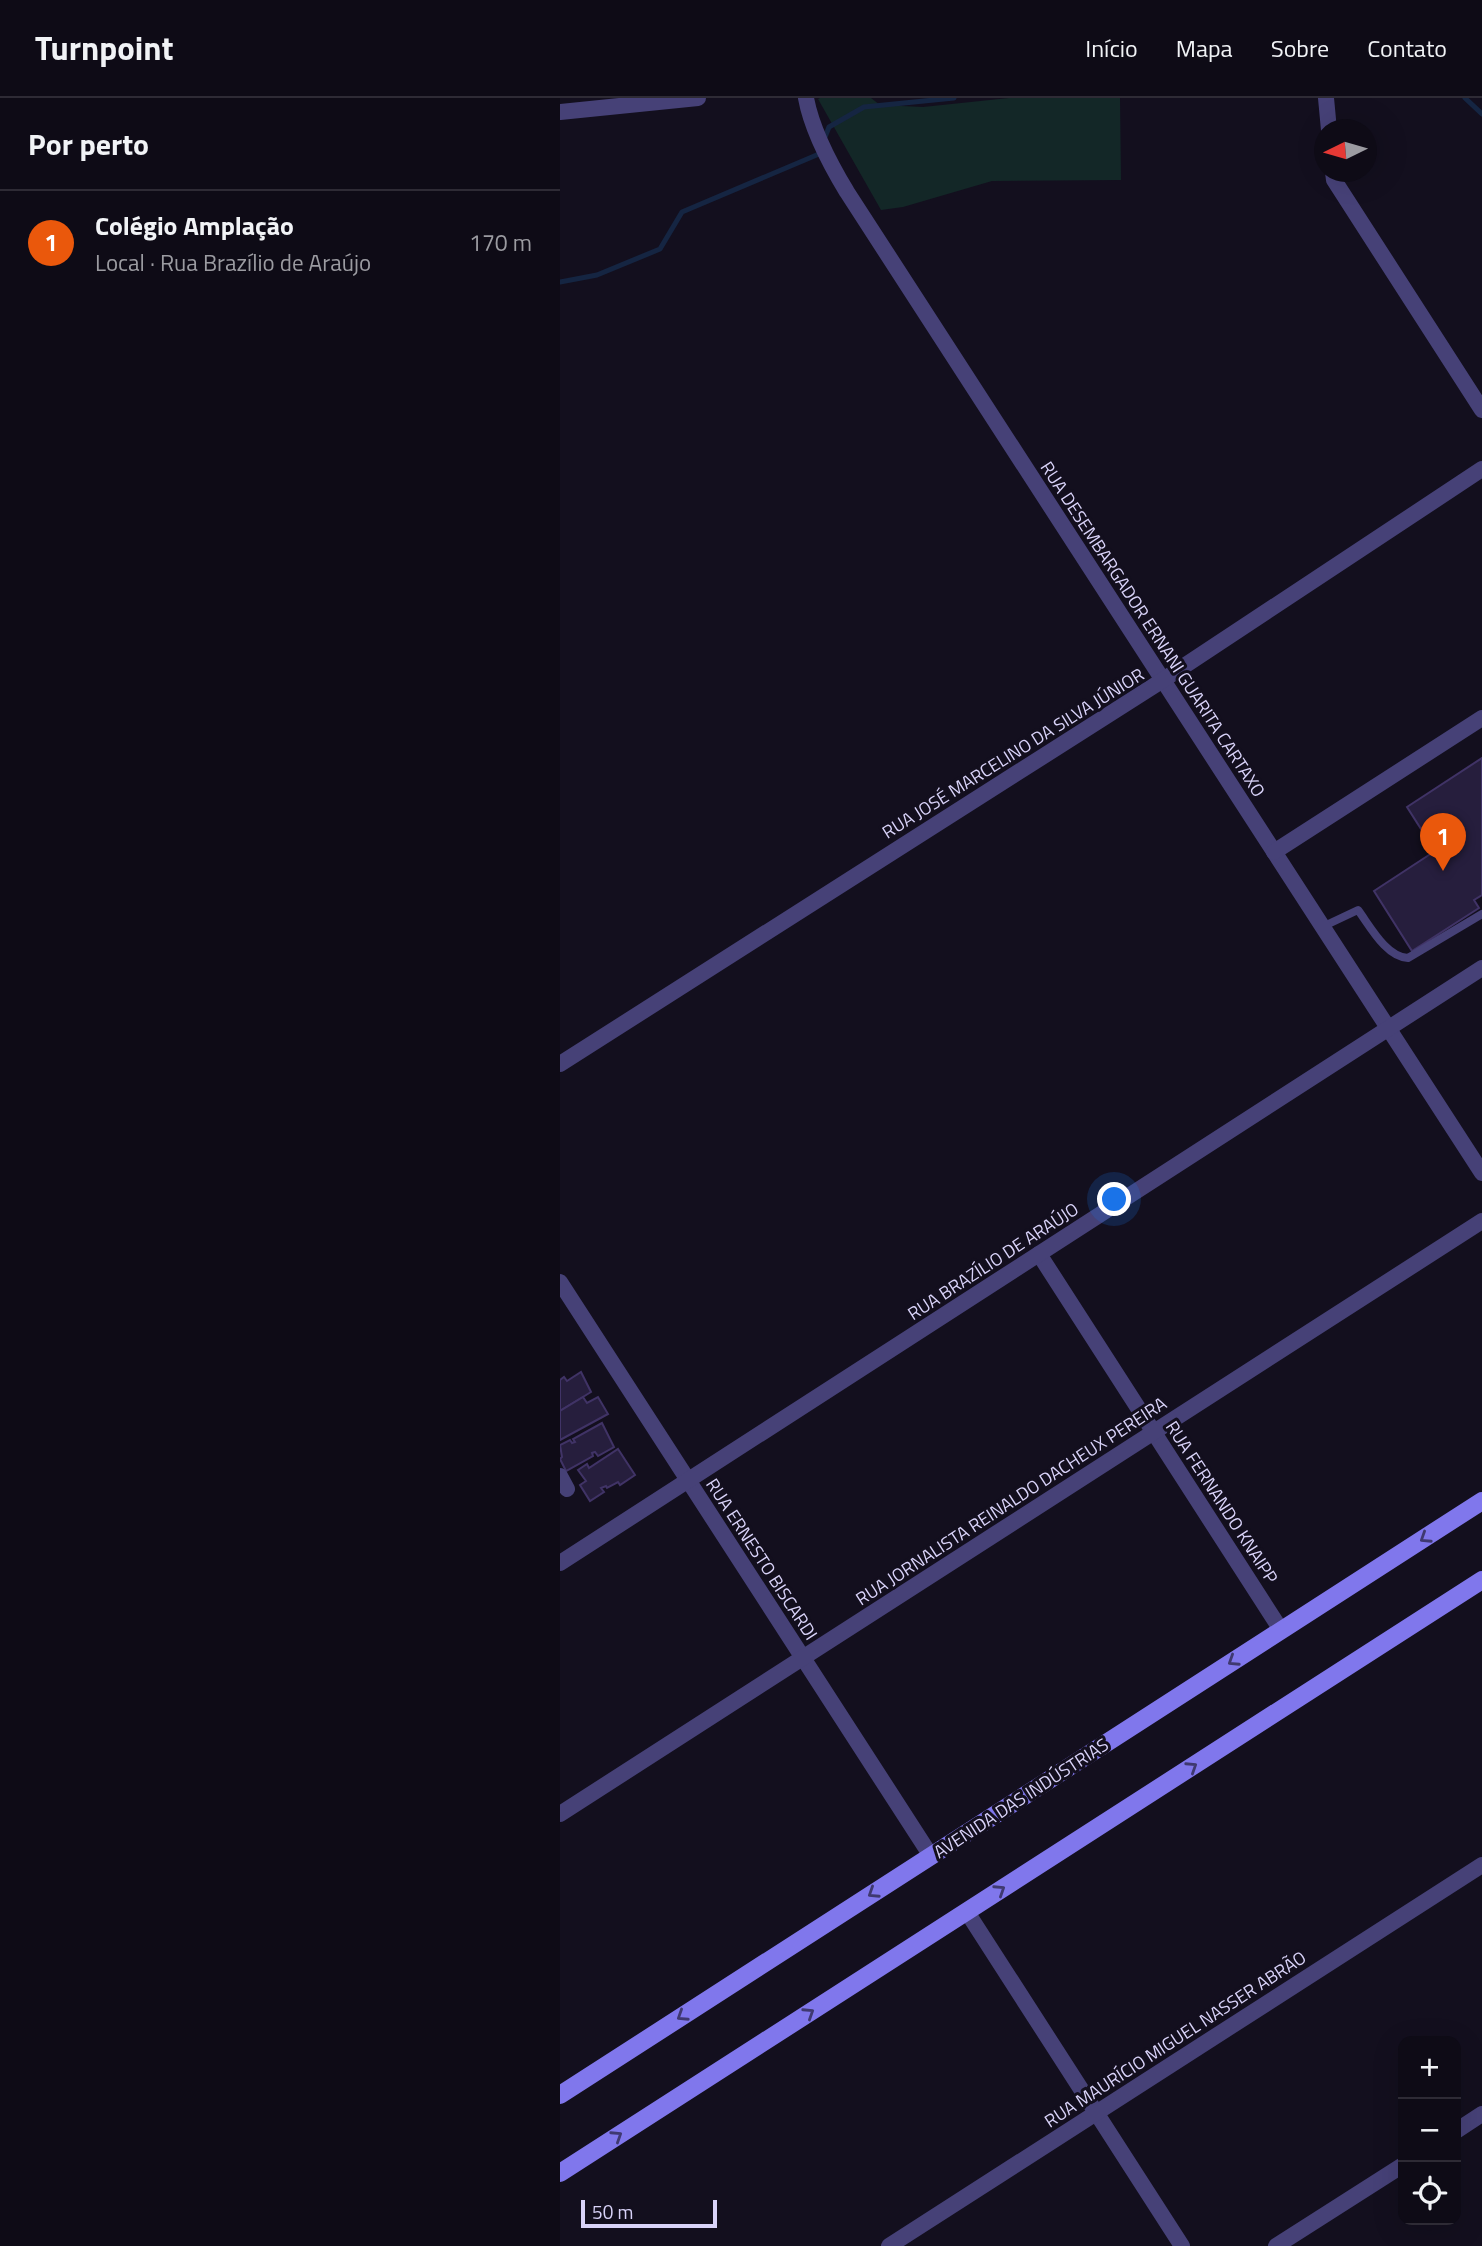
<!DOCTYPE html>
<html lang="pt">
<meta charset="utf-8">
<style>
:root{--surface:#0e0b16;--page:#1c1923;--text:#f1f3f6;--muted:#9b9ba1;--line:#2e2b35;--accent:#ea580c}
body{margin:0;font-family:"Titillium Web",sans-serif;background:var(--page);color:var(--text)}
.controls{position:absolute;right:21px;bottom:21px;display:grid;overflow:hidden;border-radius:14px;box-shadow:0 7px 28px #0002}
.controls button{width:63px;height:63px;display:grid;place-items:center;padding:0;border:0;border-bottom:2px solid var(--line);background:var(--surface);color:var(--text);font:35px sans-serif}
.compass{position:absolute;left:754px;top:21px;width:63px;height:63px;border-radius:50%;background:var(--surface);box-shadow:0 7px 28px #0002;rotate:265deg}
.scale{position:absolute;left:21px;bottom:18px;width:136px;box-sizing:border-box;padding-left:7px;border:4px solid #d9d3f9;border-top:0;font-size:19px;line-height:24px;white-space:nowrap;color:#d9d3f9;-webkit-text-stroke:5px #130f1e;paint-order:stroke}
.you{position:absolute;left:555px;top:1102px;width:24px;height:24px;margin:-18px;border:5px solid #fff;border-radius:50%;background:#1a73e8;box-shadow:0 0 0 10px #1a73e833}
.badge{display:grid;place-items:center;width:46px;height:46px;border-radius:50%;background:var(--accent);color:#fff;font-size:23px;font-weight:700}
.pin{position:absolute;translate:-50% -58px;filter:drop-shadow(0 2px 4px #0008)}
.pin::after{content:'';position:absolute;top:37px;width:24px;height:21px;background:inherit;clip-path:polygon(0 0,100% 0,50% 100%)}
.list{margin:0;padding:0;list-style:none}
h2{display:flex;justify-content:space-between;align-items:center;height:91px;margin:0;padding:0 28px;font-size:30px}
h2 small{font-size:23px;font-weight:400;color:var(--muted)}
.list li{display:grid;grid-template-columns:46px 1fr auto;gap:21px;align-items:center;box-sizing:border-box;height:105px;padding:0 28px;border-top:2px solid var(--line)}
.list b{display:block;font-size:26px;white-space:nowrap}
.list p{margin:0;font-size:23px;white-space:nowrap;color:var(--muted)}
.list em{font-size:23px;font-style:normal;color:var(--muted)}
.icon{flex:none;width:38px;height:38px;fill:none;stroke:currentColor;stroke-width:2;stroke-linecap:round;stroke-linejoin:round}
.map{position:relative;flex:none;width:922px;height:2148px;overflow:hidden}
header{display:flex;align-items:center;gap:42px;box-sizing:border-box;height:98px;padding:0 35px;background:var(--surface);border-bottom:2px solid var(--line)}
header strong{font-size:33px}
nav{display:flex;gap:38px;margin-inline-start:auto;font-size:24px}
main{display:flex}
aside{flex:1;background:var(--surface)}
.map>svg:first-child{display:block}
.green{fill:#132727}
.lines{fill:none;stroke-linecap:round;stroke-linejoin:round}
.stream{stroke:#152542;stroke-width:5}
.building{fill:#261e3d;stroke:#403366;stroke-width:2}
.service{stroke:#464177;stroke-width:8}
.minor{stroke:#464177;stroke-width:16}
.secondary{stroke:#8077ec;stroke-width:18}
.oneway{stroke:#3f3970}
.labels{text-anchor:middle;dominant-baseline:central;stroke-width:6;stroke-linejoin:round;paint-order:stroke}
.street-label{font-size:18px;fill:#d9d3f9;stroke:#130f1e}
</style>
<header>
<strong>Turnpoint</strong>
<nav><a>Início</a><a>Mapa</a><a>Sobre</a><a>Contato</a></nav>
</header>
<main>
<aside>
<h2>Por perto<small></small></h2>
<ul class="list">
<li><span class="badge">1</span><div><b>Colégio Amplação</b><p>Local · Rua Brazílio de Araújo</p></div><em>170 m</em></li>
</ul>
</aside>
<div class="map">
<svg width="922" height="2148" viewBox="0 0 922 2148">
<rect width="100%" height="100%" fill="#130f1e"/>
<path class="green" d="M260 0H311L320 7 363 9 449 0H560L561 82 432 83 343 109 321 112 258 1Z"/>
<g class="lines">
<g class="stream">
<path d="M905 0 922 16"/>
<path d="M263 44 269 29 304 9 394 0"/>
<path d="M0 184 37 177 100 151 122 114 259 56 260 53"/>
</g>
</g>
<g class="building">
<path d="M922 660V797L914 802 919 810 852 853 814 793 875 753 847 709Z"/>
<path d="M21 1274 31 1294 0 1313V1282L4 1279 7 1283Z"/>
<path d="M23 1299 27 1305 38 1299 48 1316 0 1342V1313Z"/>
<path d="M42 1325 54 1349 38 1358 35 1354 32 1355 33 1358 6 1373 0 1361 2 1359 0 1347 10 1342 12 1345 15 1344 13 1341Z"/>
<path d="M58 1351 75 1377 60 1387 58 1384 47 1390 46 1388 41 1390 44 1394 30 1403 20 1387 26 1383 18 1372 27 1366 29 1370Z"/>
</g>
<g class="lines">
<path class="service" d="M762 829 798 812C810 828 826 859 848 860L922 816"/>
<g class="minor">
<path d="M246 0C252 33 270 66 287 94L922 1075"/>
<path d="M766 0 769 32"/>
<path d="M0 14 138 0"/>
<path d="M773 74 774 82 922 312"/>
<path d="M714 754 922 620"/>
<path d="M0 966 603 582 922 371"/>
<path d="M479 1156 721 1532"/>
<path d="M0 1184 371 1758"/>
<path d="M0 1378 7 1391"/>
<path d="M0 1465 922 870"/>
<path d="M0 1716 922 1123"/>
<path d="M407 1814 622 2148"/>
<path d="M896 2033 922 2016"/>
<path d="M329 2148 922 1767"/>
<path d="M716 2148 843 2067"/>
</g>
<g class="secondary">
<path d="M0 1997 922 1403"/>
<path d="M0 2075 922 1482"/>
</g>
</g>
<defs><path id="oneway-chevron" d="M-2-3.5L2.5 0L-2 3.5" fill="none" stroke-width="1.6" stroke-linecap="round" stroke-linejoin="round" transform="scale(1.75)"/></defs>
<g class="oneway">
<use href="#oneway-chevron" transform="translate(865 1440) rotate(147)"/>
<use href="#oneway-chevron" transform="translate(673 1563) rotate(147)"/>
<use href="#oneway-chevron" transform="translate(632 1669) rotate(-33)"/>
<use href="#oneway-chevron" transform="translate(440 1792) rotate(-33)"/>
<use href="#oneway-chevron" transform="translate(313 1795) rotate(147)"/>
<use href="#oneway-chevron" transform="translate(249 1915) rotate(-33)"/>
<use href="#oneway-chevron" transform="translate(122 1918) rotate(147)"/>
<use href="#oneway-chevron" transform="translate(57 2038) rotate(-33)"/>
</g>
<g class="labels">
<g class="street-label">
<text transform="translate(593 531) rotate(57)">RUA DESEMBARGADOR ERNANI GUARITA CARTAXO</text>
<text transform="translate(453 655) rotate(-32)">RUA JOSÉ MARCELINO DA SILVA JÚNIOR</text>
<text transform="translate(433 1163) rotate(-33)">RUA BRAZÍLIO DE ARAÚJO</text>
<text transform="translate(451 1403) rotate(-33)">RUA JORNALISTA REINALDO DACHEUX PEREIRA</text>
<text transform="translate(662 1404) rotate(57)">RUA FERNANDO KNAIPP</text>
<text transform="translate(202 1461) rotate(57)">RUA ERNESTO BISCARDI</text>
<text transform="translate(461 1700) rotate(-33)">AVENIDA DAS INDÚSTRIAS</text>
<text transform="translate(615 1941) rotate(-33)">RUA MAURÍCIO MIGUEL NASSER ABRÃO</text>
</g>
</g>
</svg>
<div class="controls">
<button>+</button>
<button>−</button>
<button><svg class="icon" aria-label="locate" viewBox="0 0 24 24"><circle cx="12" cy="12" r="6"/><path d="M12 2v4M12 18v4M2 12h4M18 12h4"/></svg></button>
</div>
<svg class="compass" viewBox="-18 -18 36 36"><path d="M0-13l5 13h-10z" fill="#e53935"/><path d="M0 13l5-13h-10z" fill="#9b9ba1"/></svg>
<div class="scale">50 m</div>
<div class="you"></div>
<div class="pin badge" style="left:883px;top:773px">1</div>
</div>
</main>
